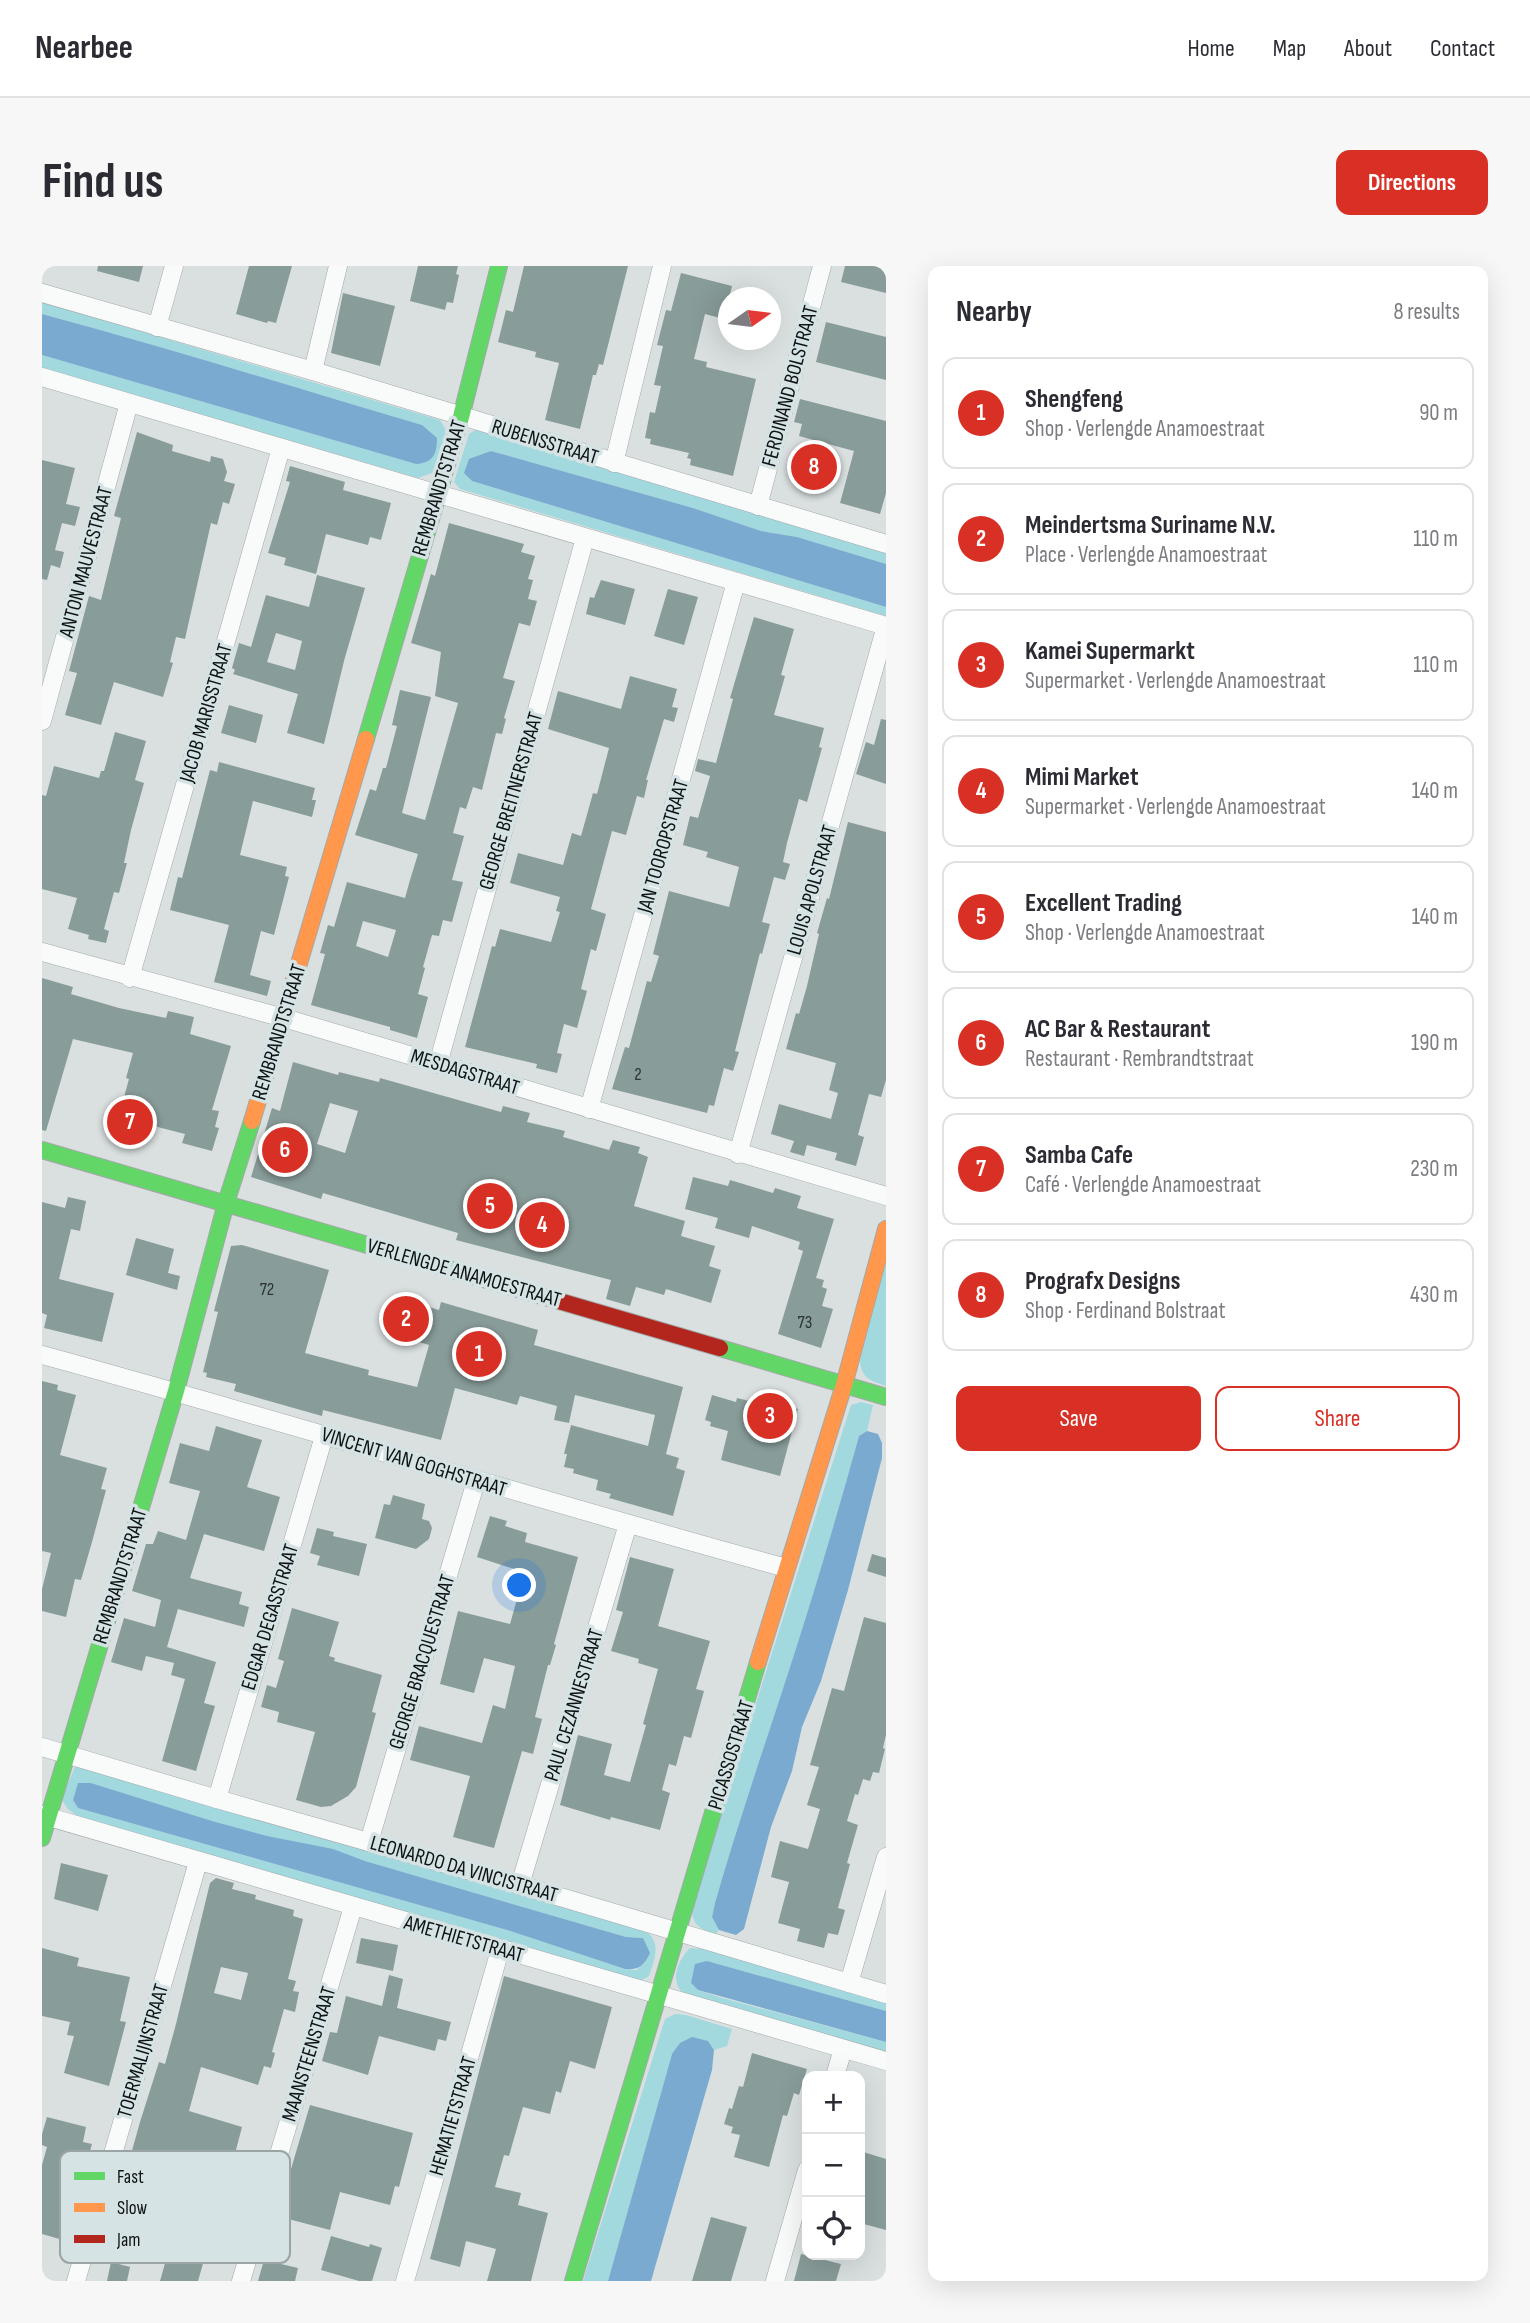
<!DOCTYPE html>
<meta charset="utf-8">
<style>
:root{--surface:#fff;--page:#f7f7f7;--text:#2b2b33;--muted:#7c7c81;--line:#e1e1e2;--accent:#d93025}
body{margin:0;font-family:"Sofia Sans Condensed",sans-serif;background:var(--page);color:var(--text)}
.controls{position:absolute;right:21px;bottom:21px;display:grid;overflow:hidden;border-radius:14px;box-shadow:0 7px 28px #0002}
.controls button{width:63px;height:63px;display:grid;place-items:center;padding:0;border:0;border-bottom:2px solid var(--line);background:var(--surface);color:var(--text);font:35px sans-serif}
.compass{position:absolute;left:676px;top:21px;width:63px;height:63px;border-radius:50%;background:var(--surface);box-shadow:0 7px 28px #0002;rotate:76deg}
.you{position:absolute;left:478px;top:1320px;width:24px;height:24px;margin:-18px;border:5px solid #fff;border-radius:50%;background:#1a73e8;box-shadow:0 0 0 10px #1a73e833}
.badge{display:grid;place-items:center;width:46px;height:46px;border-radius:50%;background:var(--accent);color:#fff;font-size:23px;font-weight:700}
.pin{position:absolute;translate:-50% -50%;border:4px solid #fff;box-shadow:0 2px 7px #0006}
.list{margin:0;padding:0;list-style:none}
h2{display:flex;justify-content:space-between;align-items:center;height:91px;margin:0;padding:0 28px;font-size:30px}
h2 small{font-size:23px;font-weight:400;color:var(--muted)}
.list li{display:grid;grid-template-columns:46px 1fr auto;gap:21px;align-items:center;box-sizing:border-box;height:112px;margin:0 14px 14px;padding:0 14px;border:2px solid var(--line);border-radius:14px}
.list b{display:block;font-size:26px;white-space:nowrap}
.list p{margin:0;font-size:23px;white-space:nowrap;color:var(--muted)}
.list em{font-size:23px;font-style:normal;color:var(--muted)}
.actions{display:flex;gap:14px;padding:21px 28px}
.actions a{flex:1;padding:16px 0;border:2px solid var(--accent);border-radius:14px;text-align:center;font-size:24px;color:var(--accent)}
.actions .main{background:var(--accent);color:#fff}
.icon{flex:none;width:38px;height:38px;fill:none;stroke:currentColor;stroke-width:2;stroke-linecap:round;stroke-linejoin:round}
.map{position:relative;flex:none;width:844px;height:2015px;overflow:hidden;border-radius:14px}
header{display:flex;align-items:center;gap:42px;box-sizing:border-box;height:98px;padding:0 35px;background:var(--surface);border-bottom:2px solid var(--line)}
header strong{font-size:33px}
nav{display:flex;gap:38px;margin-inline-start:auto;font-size:24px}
.intro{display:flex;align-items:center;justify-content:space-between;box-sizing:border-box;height:168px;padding:0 42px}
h1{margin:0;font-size:49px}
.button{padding:18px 32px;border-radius:14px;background:var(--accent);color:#fff;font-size:24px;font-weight:700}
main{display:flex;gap:42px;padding:0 42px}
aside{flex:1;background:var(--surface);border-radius:14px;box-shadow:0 7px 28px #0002}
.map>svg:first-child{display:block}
.green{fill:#a1d9df;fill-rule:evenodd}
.water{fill:#7aaacf}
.building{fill:#889c9a;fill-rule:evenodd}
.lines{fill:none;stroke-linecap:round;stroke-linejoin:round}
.street-casing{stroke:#a4a8a9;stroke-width:19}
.fast-casing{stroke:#a4a8a9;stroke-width:18}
.slow-casing{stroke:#a4a8a9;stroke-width:18}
.jam-casing{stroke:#a4a8a9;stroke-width:18}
.street{stroke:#f9fafa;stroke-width:18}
.fast{stroke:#63d668;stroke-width:16}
.slow{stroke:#ff974d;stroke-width:16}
.jam{stroke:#b3261e;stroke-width:16}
.labels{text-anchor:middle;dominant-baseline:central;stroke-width:7;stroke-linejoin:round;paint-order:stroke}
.number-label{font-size:18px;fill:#2c3435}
.street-label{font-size:21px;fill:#0e1213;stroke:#d6e3e4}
.key{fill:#d6e3e4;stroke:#9aa4a5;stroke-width:2}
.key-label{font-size:19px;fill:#0e1213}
</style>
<header>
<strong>Nearbee</strong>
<nav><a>Home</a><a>Map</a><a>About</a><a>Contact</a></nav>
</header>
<div class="intro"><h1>Find us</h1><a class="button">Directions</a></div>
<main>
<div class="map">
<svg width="844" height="2015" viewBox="0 0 844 2015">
<rect width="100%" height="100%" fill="#dae0e0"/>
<g class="green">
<path d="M0 36 398 154 404 164 393 206 376 212 0 102V89L374 198 380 159C253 122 128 82 0 48Z"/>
<path d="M435 163 844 284V298L755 271 719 265 651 242 449 185 423 206 430 215 844 341V350L418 223 412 216 427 168Z"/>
<path d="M844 997V1120C828 1114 820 1113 818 1095Z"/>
<path d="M819 1136 831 1139 825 1165 817 1170C793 1257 767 1344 739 1430 716 1499 693 1567 673 1637L670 1651 677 1664 674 1668C656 1663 649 1658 650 1638L809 1139Z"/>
<path d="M33 1501H40L172 1541 600 1662C620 1675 614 1690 607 1710L600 1714 592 1715 160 1589 35 1550 26 1543 19 1533ZM49 1517C107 1535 165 1555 224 1570 258 1578 291 1583 323 1595L584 1671 601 1672 603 1697 594 1704 583 1703 465 1664 36 1542 31 1534 36 1518Z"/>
<path d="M648 1682 661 1683 844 1735V1745L665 1695 649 1717 656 1724 677 1731 844 1776V1786L643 1729C627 1716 635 1695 648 1682Z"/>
<path d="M633 1748 644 1749 690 1763 685 1780 672 1784 666 1775 630 1788 566 2015H541L623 1753Z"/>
</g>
<g class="water">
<path d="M0 48C128 82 253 122 380 159L395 172C395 188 391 197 374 198L0 89Z"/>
<path d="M449 185 651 242 719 265 755 271 844 298V341L430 215 422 207 427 193Z"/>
<path d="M825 1165 836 1168 840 1177V1192L806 1324 779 1415 760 1461 750 1505 729 1561 702 1663 694 1669 677 1664 670 1651 673 1637C693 1567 716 1499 739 1429 767 1344 793 1257 817 1170Z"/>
<path d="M36 1517H49L170 1555 225 1570 291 1583 323 1595 584 1671 601 1672 608 1687C602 1700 597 1704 583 1703L465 1664 36 1542 31 1534Z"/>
<path d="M665 1695 844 1745V1776L656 1724 649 1717 653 1698Z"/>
<path d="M650 1771 666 1775 672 1784 670 1804 609 2015H566L630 1788 638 1777Z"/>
</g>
<g class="building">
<path d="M56 0H101L97 16 55 5Z"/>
<path d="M207 0H250L234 57 226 55 225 57 194 48Z"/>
<path d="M376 0H416L414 8 417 9 411 37 405 36 403 44 368 35Z"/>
<path d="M482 0H586L561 99 557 98 554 109H551L538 163 503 154 517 97 493 91 494 86 456 76 464 44 471 46Z"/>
<path d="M803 0H844V27L799 16Z"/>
<path d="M639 7 690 20 682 53 663 48 652 93 665 96 664 101 714 113 691 210 648 199 649 193 645 192 647 187 608 178 609 173 603 172 608 146 613 147 619 120 612 119 621 80 615 79 624 44 629 45Z"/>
<path d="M301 27 353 40 338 100 289 87Z"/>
<path d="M784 56 844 71V114L774 96Z"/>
<path d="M758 133 844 155V227L838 248 798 237 812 185 757 170 760 158 752 156Z"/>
<path d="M95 166 131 179 130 185 168 196 169 190 181 193 185 206 182 215 193 218 187 238 181 236 175 259 169 257 143 373 134 371 128 396 131 397 121 431 72 416 59 459 23 449 35 407 27 405 47 330 59 334 79 252 72 250Z"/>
<path d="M0 194 33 202 24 238 38 241 33 260 20 257 13 284 22 286 18 302 9 299 5 314 0 313Z"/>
<path d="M248 200 303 216 301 224 349 237 339 274 328 271 326 279 284 268 274 308 242 299 244 292 226 287 248 216 244 215Z"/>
<path d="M407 257 482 278 479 286 493 290 486 313 491 314 486 333 495 335 488 360 477 357 461 412 473 415 462 452 464 453 460 468 454 467 440 524 431 521 424 543 418 541 411 567 422 570 410 614 421 616 410 656 401 654 397 670 390 669 381 701 383 702 376 728 386 731 375 772 348 764V761L269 739 283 688 278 687 286 659 292 661 305 616 363 632 368 614 376 588 313 569 328 523 334 525 341 502H344L355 460 350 459 358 424 389 431 360 547 383 554 416 437 393 430 399 386 369 377 389 308 393 310ZM321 655 354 664 346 691 314 680Z"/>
<path d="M275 309 323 322 302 395 282 478 245 467 256 428 191 408 193 404 190 402 197 377 209 381 224 329 267 341ZM234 367 260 375 253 404 225 396Z"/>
<path d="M559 314 593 323 583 359 544 348 548 331 552 332Z"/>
<path d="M626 323 656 331 642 379 612 370Z"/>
<path d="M712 351 752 363 739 409 743 410 732 449 782 462 777 481 780 482 765 536 757 533 745 577 741 596 748 598 743 614 732 611 720 656 728 658 720 688 718 687 693 785 697 786 691 805 682 802 672 840 667 839 665 847 570 823 583 781 587 782 605 715 609 716 617 690 611 688 627 625 687 641 697 601 664 591 666 586 641 579 648 550 656 552 668 510 653 505 656 493 674 497 691 433 688 432Z"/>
<path d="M588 410 635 423 630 441 636 442 632 456 622 453 604 514H606L602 532 595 530 584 569 570 565 549 643 564 648 554 685 549 683 539 723 545 725 535 762 522 758 515 787 520 788 515 807 494 802 495 798 423 781 450 680 453 681 458 663 509 676 518 646 514 645 518 631 468 617 476 587 521 599 530 567 539 570 551 527 555 528 567 482 506 463 516 425 579 443Z"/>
<path d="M187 439 221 449 214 477 179 467Z"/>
<path d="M839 453 844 454V518L814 508 824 476 832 479Z"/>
<path d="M73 466 104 475 93 514 102 517 89 564 82 597H85L77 627 72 626 62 663 67 665 64 677 46 673 47 669 26 663 35 632 0 623V529L4 530 12 500 57 512 59 505H62Z"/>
<path d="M177 496 273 522 270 534H274L270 551 211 535 198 589 245 601 243 610 247 611 232 669 219 665 208 709 229 715 225 730 172 716 187 659 128 644 136 611 140 612 168 504 175 506Z"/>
<path d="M806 556 844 566V814L839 831 827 828 816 869 822 871 814 900 793 894 795 887 765 879 762 890 748 886 752 875 729 868 737 838 789 853 796 827 787 824 794 797 744 783 754 747 757 748 765 720 777 668 775 667 785 632 787 633Z"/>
<path d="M0 712 31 721 29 728 77 742 124 752 126 745 152 751 148 768 189 780 170 844 177 845 173 861 177 862 170 885 140 877 143 868 96 856 95 862 75 856 87 813 84 812 91 787 31 773 4 865 0 864Z"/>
<path d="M251 796 296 809 297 806 337 816 338 812 459 846 461 840 488 847 485 856 523 865 521 871 567 884 571 874 598 881 596 887 606 891 592 940 643 955 639 970 673 980 667 1000 679 1004 669 1037 624 1023 622 1029 594 1021 588 1040 564 1033 569 1014 414 974 416 967 281 927 279 933 209 911 230 842 238 845ZM288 837 316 845 303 887 275 878Z"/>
<path d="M651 911 686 920 688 914 731 927 733 922 759 930 755 942 792 953 774 1012 782 1014 780 1021 785 1023 780 1040 791 1043 779 1082 736 1068 761 985 756 983 758 976 710 960 707 972 673 962 676 952 643 943Z"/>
<path d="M26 931 44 935 38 965 29 963 17 1013 72 1027 60 1076 2 1062 5 1049 0 1047V936L23 942Z"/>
<path d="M94 972 132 983 126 1007 138 1010 135 1024 84 1009Z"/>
<path d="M200 979 287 1004 263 1087 327 1104 326 1109 375 1121 387 1079 343 1066 354 1031 397 1044 399 1036 496 1064 492 1079 641 1121 624 1188 637 1192 634 1202 643 1205 631 1250 567 1232 569 1228 554 1224 556 1214 531 1207 532 1203 522 1201 525 1188H522L529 1159 606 1180 613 1149 533 1129 527 1157 512 1154 515 1140 478 1130 475 1139 413 1122 399 1174 281 1144 280 1150 192 1125 194 1118 164 1111 165 1107 161 1106 176 1046 172 1045 189 980Z"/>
<path d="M0 1115 16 1119 15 1124 34 1129 18 1189 65 1202 59 1223 64 1224 50 1276 39 1314 33 1313 24 1351 0 1345V1323L9 1287 0 1285Z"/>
<path d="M670 1129 694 1136 695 1132 720 1138 721 1133 756 1143 738 1210 679 1194 686 1165 668 1160 669 1156 663 1154Z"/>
<path d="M174 1160 220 1174 205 1221 238 1231 222 1285 162 1268 148 1312 200 1326 197 1338 207 1341 202 1361 136 1343 125 1381 174 1396 162 1437 173 1440 154 1505 120 1495 143 1413 129 1409 132 1397 104 1390 100 1405 69 1396 82 1352 113 1361 119 1334 90 1325 104 1278H111L116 1265 144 1274 158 1225 127 1217 138 1177 167 1185Z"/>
<path d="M351 1229 383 1238 380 1253 387 1255 390 1262 387 1273 374 1283 333 1272 342 1238 348 1239Z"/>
<path d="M448 1250 465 1255 463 1260 485 1267 483 1276 536 1291 512 1378 514 1379 508 1399H506L493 1451 500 1453 491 1488 480 1485 452 1582 411 1571 428 1510 368 1494 377 1460 440 1477 451 1439 463 1443 473 1400 442 1392 432 1427 398 1418 416 1345 468 1358 479 1319 467 1315 472 1303 435 1291Z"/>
<path d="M275 1262 292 1266 291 1270 325 1278 317 1310 275 1299 278 1290 268 1287Z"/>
<path d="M830 1288 844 1292V1311L825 1305Z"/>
<path d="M588 1291 632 1303 616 1360 668 1375 654 1423 662 1425 649 1472 642 1470 634 1500 627 1498 620 1524 628 1527 618 1564 569 1551 568 1554 518 1539 536 1469 570 1478 562 1509 588 1516 604 1459 601 1458 616 1403 596 1397 597 1393 569 1385 581 1346 574 1344Z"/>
<path d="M250 1342 297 1356 287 1390 293 1392 292 1395 340 1409 330 1446 334 1447 314 1521 306 1530 289 1540 279 1541 254 1534 273 1466 235 1456 237 1446 219 1441 225 1419 234 1422 242 1395 236 1393Z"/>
<path d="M822 1351 844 1357V1469L841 1482 843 1483 837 1507 831 1506 828 1515 821 1513 816 1529 813 1528 805 1555 816 1559 805 1597 808 1598 796 1642 803 1644 796 1669 786 1667 782 1682 755 1675 758 1663 736 1657 747 1616 729 1611 738 1575 766 1583 778 1543 765 1539 777 1501 768 1499 790 1422 802 1425Z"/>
<path d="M19 1597 66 1609 56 1645 12 1633Z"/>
<path d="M174 1612 192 1617 190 1623 214 1629 213 1633 252 1644 251 1650 261 1653 246 1713 254 1715 251 1725 257 1726 253 1746 242 1743 230 1786 233 1787 229 1802 222 1800 216 1819 159 1801 147 1845 200 1861 190 1899 193 1900 176 1951 179 1952 174 1971 169 1970 156 2015H118L133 1962 76 1946 88 1907 84 1906 98 1856 117 1796 123 1798 134 1758 168 1617ZM179 1701 206 1707 199 1734 172 1727Z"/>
<path d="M319 1672 356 1679 351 1705 314 1697Z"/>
<path d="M0 1682 37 1692 35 1700 88 1711 78 1755 84 1756 67 1820 22 1807 32 1770 25 1769 28 1756 0 1750Z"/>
<path d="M347 1709 361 1713 355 1742 409 1756 404 1775 396 1773 393 1785 337 1770 326 1809 280 1795 288 1766 295 1767 304 1730 340 1740Z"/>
<path d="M462 1710 570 1741 553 1803 528 1795 519 1827 514 1825 508 1848 481 1841 467 1890 462 1889 453 1921 479 1927 476 1939 506 1947 489 2015H445L454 1983 424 1975 418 2001 388 1993Z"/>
<path d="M710 1787 765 1803 757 1829 752 1827 745 1850 741 1849 727 1901 692 1891 698 1869 689 1867 691 1861 682 1858 687 1842 690 1843 697 1820 701 1821Z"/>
<path d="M268 1839 371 1867 357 1921 353 1920 348 1939 298 1926 288 1964 235 1950Z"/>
<path d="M5 1851 44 1861 41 1876 50 1878 46 1892 33 1888 20 1933 34 1937 21 1974 0 1968V1899L5 1881 0 1879V1868Z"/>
<path d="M818 1885 844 1893V1964L818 1957Z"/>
<path d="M669 1951 705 1961 689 2015H650Z"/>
<path d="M289 1970 327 1981 328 1978 340 1982 330 2015H317L279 2004Z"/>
<path d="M759 1988 799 1998 794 2015H752Z"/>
<path d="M222 1994 256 2002 253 2015H216Z"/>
<path d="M69 1996 88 2001 85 2015H65Z"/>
</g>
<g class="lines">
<defs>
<g id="street">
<path d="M0 27 271 105 844 278"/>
<path d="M115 61 132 0"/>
<path d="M271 105 296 0"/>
<path d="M0 111 844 360"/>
<path d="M572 197 620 0"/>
<path d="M716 240 780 0"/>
<path d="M0 455 87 137"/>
<path d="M0 686 242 752 844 930"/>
<path d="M88 712 239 182"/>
<path d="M396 798 543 272"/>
<path d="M547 843 694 316"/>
<path d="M696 888 844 360"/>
<path d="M0 1089C249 1157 495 1234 744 1302"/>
<path d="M0 1481 175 1533 478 1619 844 1728"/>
<path d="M175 1533 282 1170"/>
<path d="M0 1549 844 1795"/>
<path d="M327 1576 434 1215"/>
<path d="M478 1619 586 1258"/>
<path d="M807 1717 844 1591"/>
<path d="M793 1810 801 1783"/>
<path d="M34 2015 156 1596"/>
<path d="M199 2015 311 1641"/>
<path d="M363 2015 458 1684"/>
<path d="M733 2015 765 1904"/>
</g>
<g id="fast">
<path d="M324 473 419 151 457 0"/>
<path d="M0 884 445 1014"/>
<path d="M678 1082 844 1131"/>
<path d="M0 1572 134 1125 184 937 210 855"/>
<path d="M531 2015 716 1396"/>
</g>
<g id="slow">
<path d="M210 855 324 473"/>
<path d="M716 1396 802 1119 844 963"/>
</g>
<path id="jam" d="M445 1014 678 1082"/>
</defs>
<use href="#street" class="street-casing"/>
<use href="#fast" class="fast-casing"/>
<use href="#slow" class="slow-casing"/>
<use href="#jam" class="jam-casing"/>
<use href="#street" class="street"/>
<use href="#fast" class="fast"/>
<use href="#slow" class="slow"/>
<use href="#jam" class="jam"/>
</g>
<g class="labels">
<g class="number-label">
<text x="596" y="808">2</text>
<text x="225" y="1023">72</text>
<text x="763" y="1056">73</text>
</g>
<g class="street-label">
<text transform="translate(748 120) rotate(-75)">FERDINAND BOLSTRAAT</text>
<text transform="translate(503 176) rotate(17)">RUBENSSTRAAT</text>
<text transform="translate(397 222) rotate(-73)">REMBRANDTSTRAAT</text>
<text transform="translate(44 296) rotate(-75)">ANTON MAUVESTRAAT</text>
<text transform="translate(164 447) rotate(-74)">JACOB MARISSTRAAT</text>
<text transform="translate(469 535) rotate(-74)">GEORGE BREITNERSTRAAT</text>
<text transform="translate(621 580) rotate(-74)">JAN TOOROPSTRAAT</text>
<text transform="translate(770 624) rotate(-74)">LOUIS APOLSTRAAT</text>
<text transform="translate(237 766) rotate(-73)">REMBRANDTSTRAAT</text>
<text transform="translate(423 806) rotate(17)">MESDAGSTRAAT</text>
<text transform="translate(422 1007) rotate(16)">VERLENGDE ANAMOESTRAAT</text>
<text transform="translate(372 1196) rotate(17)">VINCENT VAN GOGHSTRAAT</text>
<text transform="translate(78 1310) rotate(-73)">REMBRANDTSTRAAT</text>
<text transform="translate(228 1351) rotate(-73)">EDGAR DEGASSTRAAT</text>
<text transform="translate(380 1396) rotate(-73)">GEORGE BRACQUESTRAAT</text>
<text transform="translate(532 1439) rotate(-73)">PAUL CEZANNESTRAAT</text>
<text transform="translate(689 1489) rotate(-73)">PICASSOSTRAAT</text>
<text transform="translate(422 1603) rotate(16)">LEONARDO DA VINCISTRAAT</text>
<text transform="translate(422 1673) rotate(16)">AMETHIETSTRAAT</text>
<text transform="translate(101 1785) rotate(-74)">TOERMALIJNSTRAAT</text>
<text transform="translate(267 1788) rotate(-73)">MAANSTEENSTRAAT</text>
<text transform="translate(411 1850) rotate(-74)">HEMATIETSTRAAT</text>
</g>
</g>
<rect x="18" y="1885" width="230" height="112" rx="10" class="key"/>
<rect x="32" y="1906" width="31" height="8" fill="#63d668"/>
<rect x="32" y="1937" width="31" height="9" fill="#ff974d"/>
<rect x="32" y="1969" width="31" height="8" fill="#b3261e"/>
<g class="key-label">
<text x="75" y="1917">Fast</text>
<text x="75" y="1948">Slow</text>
<text x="75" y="1980">Jam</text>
</g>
</svg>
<div class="controls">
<button>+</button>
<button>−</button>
<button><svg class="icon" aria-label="locate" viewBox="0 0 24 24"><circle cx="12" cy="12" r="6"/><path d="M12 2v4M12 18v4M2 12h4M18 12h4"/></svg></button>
</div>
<svg class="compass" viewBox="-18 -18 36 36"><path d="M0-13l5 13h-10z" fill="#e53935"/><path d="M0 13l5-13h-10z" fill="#7c7c81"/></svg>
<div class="you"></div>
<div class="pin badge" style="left:437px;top:1088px">1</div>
<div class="pin badge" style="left:364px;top:1053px">2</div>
<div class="pin badge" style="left:728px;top:1150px">3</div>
<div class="pin badge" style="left:500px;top:959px">4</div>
<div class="pin badge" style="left:448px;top:940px">5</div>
<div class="pin badge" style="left:243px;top:884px">6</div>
<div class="pin badge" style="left:88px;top:856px">7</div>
<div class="pin badge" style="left:772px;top:201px">8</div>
</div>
<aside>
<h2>Nearby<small>8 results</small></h2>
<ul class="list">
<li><span class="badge">1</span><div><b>Shengfeng</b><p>Shop · Verlengde Anamoestraat</p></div><em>90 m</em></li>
<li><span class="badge">2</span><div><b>Meindertsma Suriname N.V.</b><p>Place · Verlengde Anamoestraat</p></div><em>110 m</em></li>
<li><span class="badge">3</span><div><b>Kamei Supermarkt</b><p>Supermarket · Verlengde Anamoestraat</p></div><em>110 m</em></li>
<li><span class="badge">4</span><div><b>Mimi Market</b><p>Supermarket · Verlengde Anamoestraat</p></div><em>140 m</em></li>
<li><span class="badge">5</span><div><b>Excellent Trading</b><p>Shop · Verlengde Anamoestraat</p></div><em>140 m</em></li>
<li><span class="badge">6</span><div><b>AC Bar &amp; Restaurant</b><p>Restaurant · Rembrandtstraat</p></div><em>190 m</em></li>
<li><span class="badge">7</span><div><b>Samba Cafe</b><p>Café · Verlengde Anamoestraat</p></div><em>230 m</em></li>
<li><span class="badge">8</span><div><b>Prografx Designs</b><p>Shop · Ferdinand Bolstraat</p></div><em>430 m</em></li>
</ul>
<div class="actions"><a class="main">Save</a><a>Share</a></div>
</aside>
</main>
